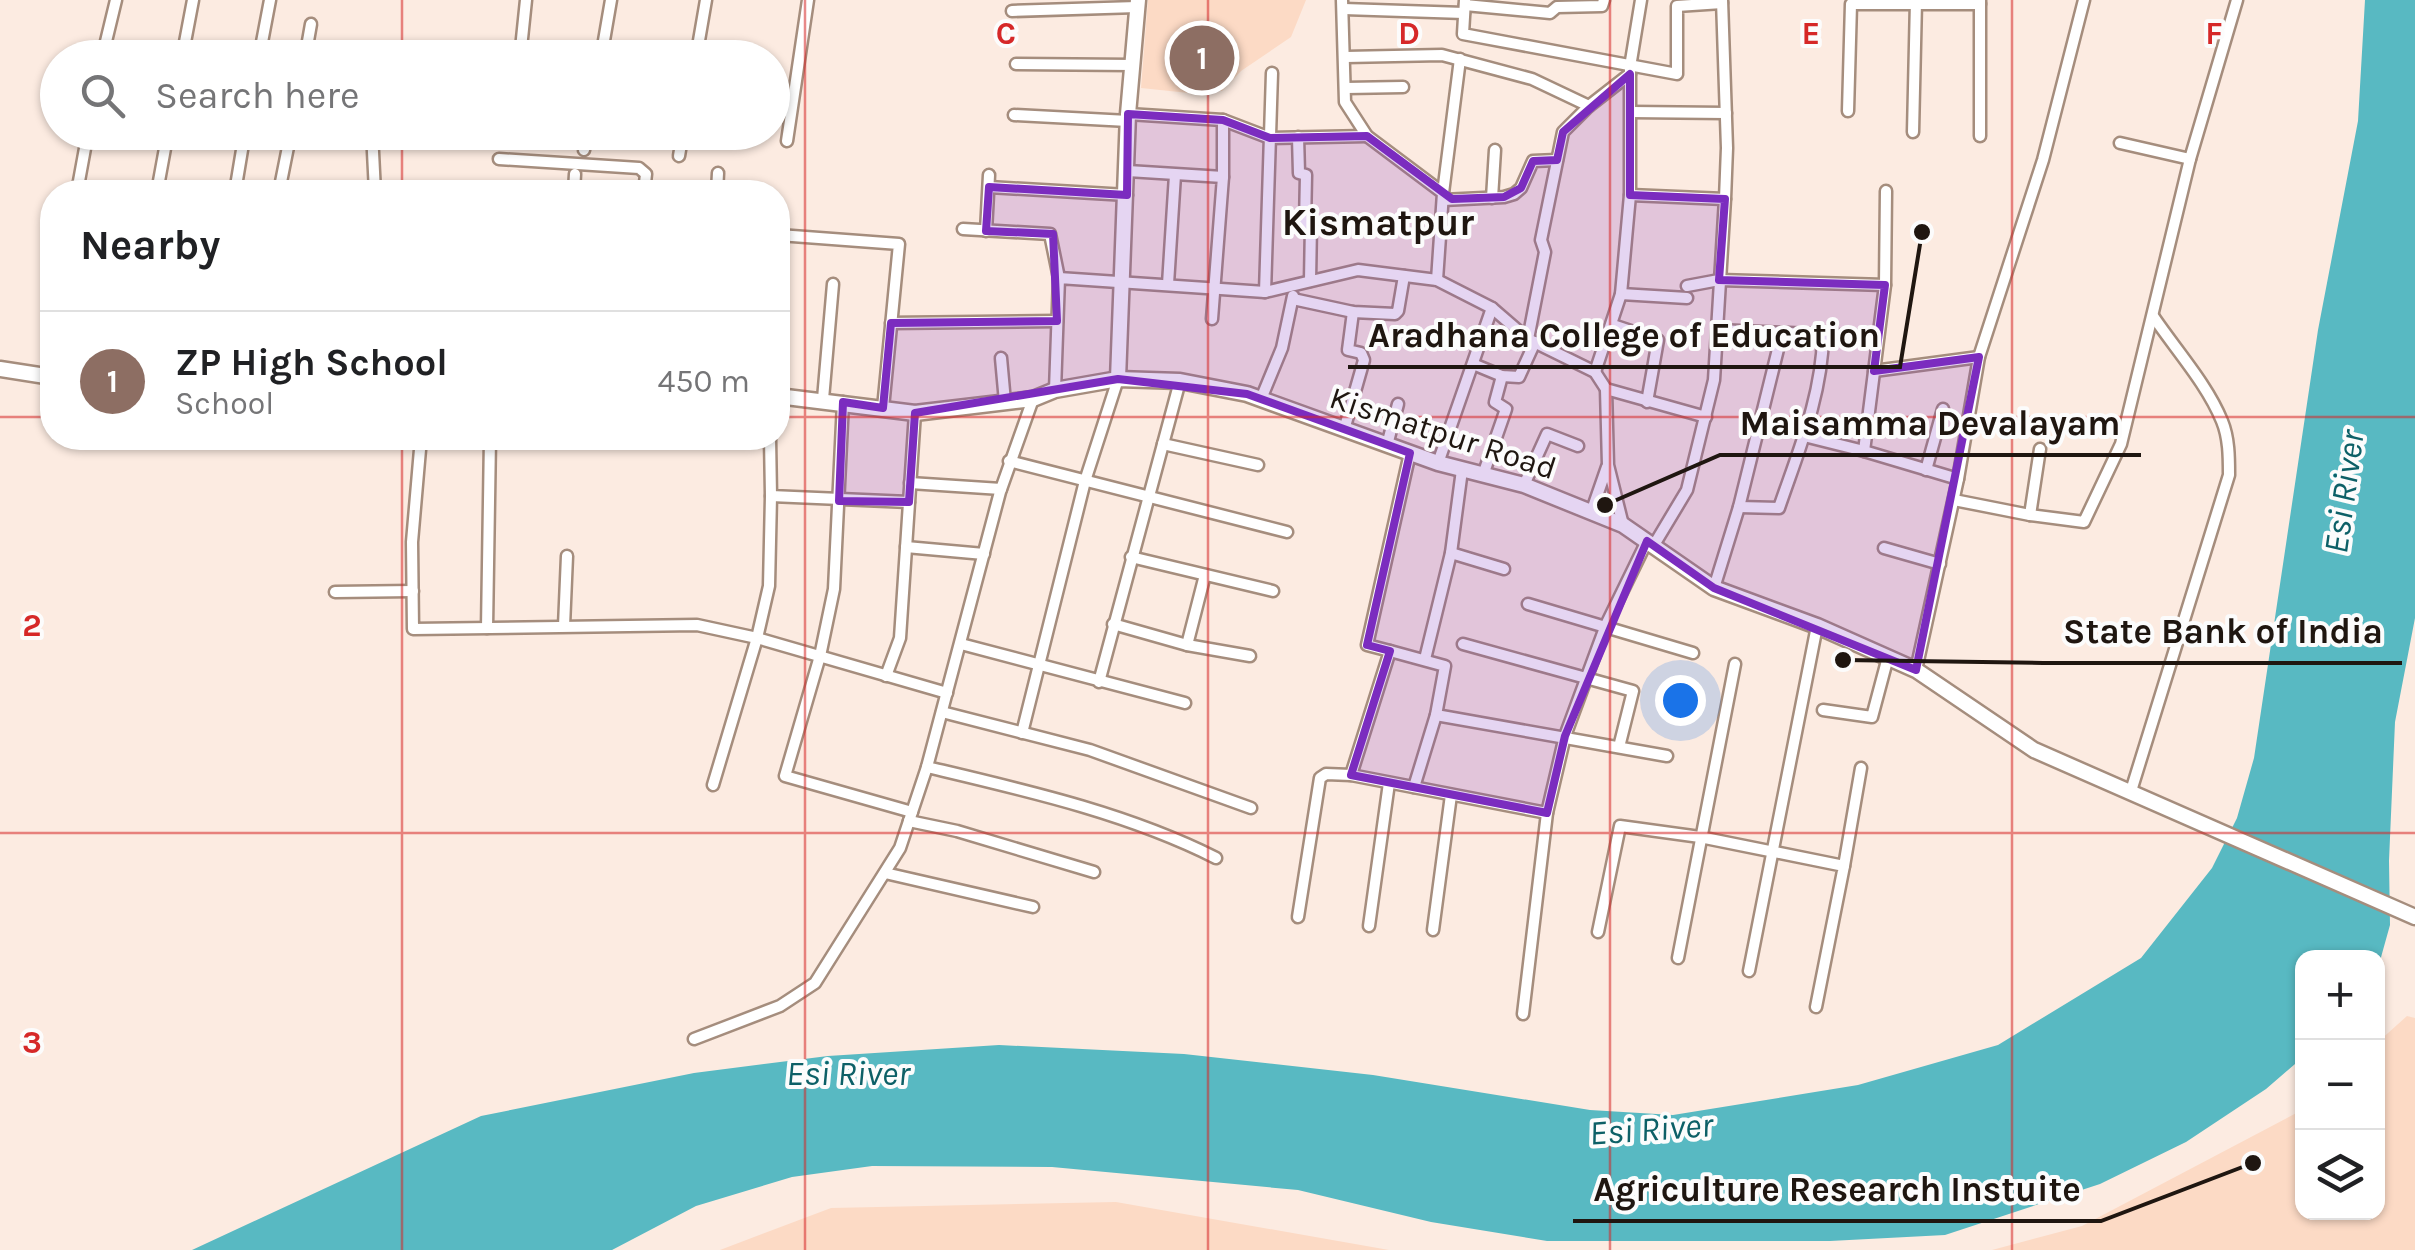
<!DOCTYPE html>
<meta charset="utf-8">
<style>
:root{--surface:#fff;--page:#f2f2f2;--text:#202124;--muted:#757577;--line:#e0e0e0;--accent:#0c76c1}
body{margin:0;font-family:Karla,sans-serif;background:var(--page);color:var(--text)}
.controls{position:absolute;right:30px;bottom:30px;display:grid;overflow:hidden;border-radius:20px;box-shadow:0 2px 8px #0004}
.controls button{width:90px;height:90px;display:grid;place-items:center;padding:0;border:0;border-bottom:2px solid var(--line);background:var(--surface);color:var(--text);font:50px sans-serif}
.you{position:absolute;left:1680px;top:700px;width:35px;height:35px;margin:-25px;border:8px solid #fff;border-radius:50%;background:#1a73e8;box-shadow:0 0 0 15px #1a73e833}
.badge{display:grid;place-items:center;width:65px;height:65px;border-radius:50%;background:var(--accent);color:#fff;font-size:32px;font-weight:700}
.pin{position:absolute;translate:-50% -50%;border:5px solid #fff;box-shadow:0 2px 10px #0006}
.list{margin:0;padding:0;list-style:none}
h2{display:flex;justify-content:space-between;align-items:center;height:130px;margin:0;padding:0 40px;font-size:42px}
h2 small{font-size:32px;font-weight:400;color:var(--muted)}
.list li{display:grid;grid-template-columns:65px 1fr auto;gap:30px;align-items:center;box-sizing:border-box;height:140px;padding:0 40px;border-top:2px solid var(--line)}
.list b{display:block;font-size:38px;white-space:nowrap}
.list p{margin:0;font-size:32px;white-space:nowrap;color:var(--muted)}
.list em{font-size:32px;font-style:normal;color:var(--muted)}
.icon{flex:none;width:55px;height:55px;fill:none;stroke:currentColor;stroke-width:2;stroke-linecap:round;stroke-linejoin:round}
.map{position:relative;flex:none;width:2415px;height:1250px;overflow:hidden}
.search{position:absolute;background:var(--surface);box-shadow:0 2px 8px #0004;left:40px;top:40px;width:750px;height:110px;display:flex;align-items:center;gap:25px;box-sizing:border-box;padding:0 35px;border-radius:55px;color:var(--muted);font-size:38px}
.panel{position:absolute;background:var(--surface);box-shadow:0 2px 8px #0004;left:40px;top:180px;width:750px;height:270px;border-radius:40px}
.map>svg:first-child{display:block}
.built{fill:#fcdac5}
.water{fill:#58b9c2}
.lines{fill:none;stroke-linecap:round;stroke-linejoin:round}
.street-casing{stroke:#a58d7d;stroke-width:15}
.secondary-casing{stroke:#a58d7d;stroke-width:19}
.street{stroke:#fff;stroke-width:10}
.secondary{stroke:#fff;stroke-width:14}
.marked{fill:#7b2cbf;fill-opacity:0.2;stroke:#7b2cbf;stroke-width:8;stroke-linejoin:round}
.grid{fill:none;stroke:#d62828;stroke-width:2.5;stroke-opacity:0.55}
.labels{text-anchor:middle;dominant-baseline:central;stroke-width:8;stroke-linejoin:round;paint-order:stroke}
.street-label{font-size:32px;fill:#1f1610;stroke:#fcfcfc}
.water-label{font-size:35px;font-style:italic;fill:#0d6067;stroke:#fcfcfc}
.quarter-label{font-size:38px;font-weight:bold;fill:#1f1610;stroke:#fcfcfc}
.grid-label{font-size:32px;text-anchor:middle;font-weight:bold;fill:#d62828;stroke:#fcfcfc;stroke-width:8;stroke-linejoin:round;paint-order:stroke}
.leader{fill:none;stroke:#1f1610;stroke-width:4}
.callout-dot{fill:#1f1610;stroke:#fcfcfc;stroke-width:4}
.callout-label{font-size:35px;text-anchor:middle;font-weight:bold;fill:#1f1610;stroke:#fcfcfc;stroke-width:8;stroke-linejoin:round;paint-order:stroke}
</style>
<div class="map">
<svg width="2415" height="1250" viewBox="0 0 2415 1250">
<rect width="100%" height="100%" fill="#fcebe1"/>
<g class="built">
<path d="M1148 0H1306L1291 37 1241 71 1222 91 1208 89V95L1141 88Z"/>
<path d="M2407 1016 2415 1018V1250H1992L2082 1226 2302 1110V1212H2378V1042Z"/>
<path d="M1116 1202 1389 1250H720L831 1208Z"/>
</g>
<path class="water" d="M2365 0H2415V618L2395 722 2389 861 2390 925 2378 968V958H2302V1058L2266 1089 2186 1142 2100 1184 1945 1235 1830 1241H1547L1431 1222 1298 1190 1052 1167 872 1166 792 1177 696 1206 612 1250H192L481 1116 694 1073 828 1056 999 1045 1184 1054 1373 1075 1590 1110 1673 1115 1858 1085 1998 1045 2141 958 2212 868 2237 818 2254 758 2318 330 2358 121Z"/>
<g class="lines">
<defs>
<g id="street">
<path d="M1342 0 1345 102 1367 136 1443 193 1437 280"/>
<path d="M1465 0 1463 34 1677 74V6L1722 3"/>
<path d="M1722 0 1727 148 1725 199"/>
<path d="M1980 1V136"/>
<path d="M1465 5 1550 13 1557 7 1602 6 1604 0"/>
<path d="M1344 9 1464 13"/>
<path d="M1012 11 1137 7"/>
<path d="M1346 57 1442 55 1532 79 1589 106"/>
<path d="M102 58 116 0"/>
<path d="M182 58 193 0"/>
<path d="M259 58 270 0"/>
<path d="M305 58 311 24"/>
<path d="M520 58 526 0"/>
<path d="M601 58 611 0"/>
<path d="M696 58 706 0"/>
<path d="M1016 64 1132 65"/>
<path d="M1346 88 1403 87"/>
<path d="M1848 111 1851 4H1980"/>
<path d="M1631 112 1726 113"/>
<path d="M1128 114 1223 120 1270 138 1367 136"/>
<path d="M1014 115 1128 121"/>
<path d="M1223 120V177"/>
<path d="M372 132 375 192"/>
<path d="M1913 132 1916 1"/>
<path d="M1298 137 1299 173 1306 175 1305 224H1311L1310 281"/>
<path d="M787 141 808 0"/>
<path d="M584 150 587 132"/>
<path d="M679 156 683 132"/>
<path d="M499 159 639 168 646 174 644 192"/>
<path d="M2190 159 2237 0"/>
<path d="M1128 171 1223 177 1212 319"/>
<path d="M989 187 1127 195"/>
<path d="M1886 191 1885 285 1864 451 1958 479 1916 670"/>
<path d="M77 192 88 132"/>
<path d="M157 192 168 132"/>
<path d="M235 192 245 132"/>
<path d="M279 192 291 132"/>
<path d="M574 192 575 174"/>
<path d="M717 192 718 173"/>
<path d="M1443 193 1460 59"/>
<path d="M1630 195 1725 199 1714 380 1687 490 1654 545"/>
<path d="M1492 198 1495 150"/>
<path d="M1443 200 1504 197 1514 194 1521 188 1533 161 1557 160"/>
<path d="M963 229 1050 234 1059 278"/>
<path d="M986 231 989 175"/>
<path d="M779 235 899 244 883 408"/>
<path d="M1168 284 1175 175"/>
<path d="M1687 286 1719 280 1885 285"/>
<path d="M1265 292 1272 73"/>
<path d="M1621 294 1687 298"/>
<path d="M1293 299 1353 312 1395 314 1398 311 1404 276"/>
<path d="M891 323 1057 321"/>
<path d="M1613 325 1658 340 1647 402"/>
<path d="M1718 330 1878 337"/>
<path d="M1528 339 1545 252 1541 240 1563 132 1589 106 1630 74"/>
<path d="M1001 358 1005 402"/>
<path d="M1473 364 1502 376 1519 377 1535 342"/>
<path d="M1874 371 1979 357"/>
<path d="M1595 372 1621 294 1630 195V67L1641 0"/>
<path d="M1606 389 1608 465 1623 525"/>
<path d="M1055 390 1059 278 1265 292 1358 270 1437 280 1492 308 1528 339 1595 372 1606 389 1706 417"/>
<path d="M823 399 833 284"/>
<path d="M1261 399 1282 348 1293 296"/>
<path d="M843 402 834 589 820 656 785 776 912 812"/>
<path d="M1344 430 1364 360 1361 353 1348 350 1353 312"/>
<path d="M1804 436 1864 451"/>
<path d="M421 438 412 542 413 629 697 625 757 638 947 693"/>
<path d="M770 438 771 496 909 502"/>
<path d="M1163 444 1258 465"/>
<path d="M1387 445 1398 404"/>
<path d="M1410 453 1367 645 1390 651 1351 775 1547 813"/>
<path d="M1009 461 1287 532"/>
<path d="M1438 463 1492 308"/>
<path d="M1926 470 1943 409"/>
<path d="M1483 475 1506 409 1495 402 1502 376"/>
<path d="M1958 479 1979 357 2043 160 2084 0"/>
<path d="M910 483 1001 489"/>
<path d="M1524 485 1547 434 1578 446"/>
<path d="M1954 500 2030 515 2084 522 2121 444 2190 159 2120 143"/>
<path d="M1739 507 1779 508C1798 452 1822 396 1823 336"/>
<path d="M1591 513 1607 467"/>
<path d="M2030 515 2040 449"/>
<path d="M906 547 984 554"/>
<path d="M1884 548 1940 564"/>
<path d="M1451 553 1504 569"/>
<path d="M1131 557 1273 591"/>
<path d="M1714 588 1739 507 1782 333"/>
<path d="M335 592 413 591"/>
<path d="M1528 604 1693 653"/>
<path d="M1113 624 1187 645 1250 656"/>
<path d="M564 626 567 556"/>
<path d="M487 628 490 438"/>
<path d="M961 644 1185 703"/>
<path d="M1463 644 1633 691 1619 747"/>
<path d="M1187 645 1205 575"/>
<path d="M1390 651 1445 666 1436 715 1414 787"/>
<path d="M1425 659 1451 553 1462 470"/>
<path d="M886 676 900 638 915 413"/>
<path d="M1099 682 1180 381"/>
<path d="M1823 710 1872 717 1888 657"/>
<path d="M942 712 1090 750 1251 808"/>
<path d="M1436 715 1667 756"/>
<path d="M1022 733 1085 481 1118 379"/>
<path d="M927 767C1024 790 1127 813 1216 858"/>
<path d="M713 785 757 638 769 586 771 496"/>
<path d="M2131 791 2229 475C2229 457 2229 438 2222 421 2207 384 2176 350 2153 316"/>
<path d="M909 821 957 831 1094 872"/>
<path d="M1844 866 1861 768"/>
<path d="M885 873 1033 907"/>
<path d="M1298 917 1320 778 1326 774 1351 775"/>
<path d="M1369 926 1389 783"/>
<path d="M1433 930 1451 795"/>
<path d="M1598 932 1620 826 1700 837 1844 866 1816 1007"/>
<path d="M1678 958 1735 664"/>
<path d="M1749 971 1817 626"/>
<path d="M1523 1014 1547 813 1565 736 1606 625 1647 541"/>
<path d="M694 1039 780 1006 815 983 900 848 927 767 1000 492 1033 399"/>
</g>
<g id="secondary">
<path d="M0 369 52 377"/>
<path d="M1118 379 1128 114 1138 0"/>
<path d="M778 396 915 413 1033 399 1055 390 1118 379 1180 381 1247 394 1438 463 1524 485 1623 525 1714 588 1817 626 1916 670 2034 750 2415 917"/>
</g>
</defs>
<use href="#street" class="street-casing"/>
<use href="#secondary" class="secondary-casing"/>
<use href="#street" class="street"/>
<use href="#secondary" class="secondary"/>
</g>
<path class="marked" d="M1630 74V195L1725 199 1719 280 1885 285 1874 371 1979 357 1916 670 1714 588 1647 541 1565 736 1547 813 1351 775 1390 651 1367 645 1410 453 1247 394 1118 379 915 413 909 502 839 501 843 402 883 408 891 323 1057 321 1053 234 986 231 989 187 1127 195 1128 114 1223 120 1270 138 1367 136 1452 199 1504 197 1521 188 1533 161 1557 160 1563 132Z"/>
<path class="grid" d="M402 0V58M805 0V1250M1208 0V1250M1610 0V1250M2012 0V1250M402 132V192M0 417H52M778 417H2415M402 438V1250M0 833H2415"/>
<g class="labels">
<g class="street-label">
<text transform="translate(1443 433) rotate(18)">Kismatpur Road</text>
</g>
<g class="water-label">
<text transform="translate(2344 492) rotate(-82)">Esi River</text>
<text x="848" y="1073">Esi River</text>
<text transform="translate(1651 1129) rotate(-4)">Esi River</text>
</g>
<g class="quarter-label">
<text x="1378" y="222">Kismatpur</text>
</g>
</g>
<g class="grid-label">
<text x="1006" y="44">C</text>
<text x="1409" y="44">D</text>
<text x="1811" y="44">E</text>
<text x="2214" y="44">F</text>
<text x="32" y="636">2</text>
<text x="32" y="1053">3</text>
</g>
<path class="leader" d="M1922 232L1900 367H1348M1605 505L1720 455H2141M1843 660L2043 663H2402M2253 1163L2101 1221H1573"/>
<g class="callout-dot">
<circle cx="1922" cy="232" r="10"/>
<circle cx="1605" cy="505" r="10"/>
<circle cx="1843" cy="660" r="10"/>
<circle cx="2253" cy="1163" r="10"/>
</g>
<g class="callout-label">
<text x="1624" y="347">Aradhana College of Education</text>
<text x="1930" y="435">Maisamma Devalayam</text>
<text x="2223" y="643">State Bank of India</text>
<text x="1837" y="1201">Agriculture Research Instuite</text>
</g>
</svg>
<div class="controls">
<button>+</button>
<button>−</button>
<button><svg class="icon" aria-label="layers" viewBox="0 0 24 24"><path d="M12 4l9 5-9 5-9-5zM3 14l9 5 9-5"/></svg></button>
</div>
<div class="you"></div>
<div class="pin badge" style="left:1202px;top:58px;background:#8d6e63">1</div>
<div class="search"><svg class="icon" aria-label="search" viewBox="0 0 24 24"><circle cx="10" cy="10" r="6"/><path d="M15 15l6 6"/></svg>Search here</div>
<section class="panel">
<h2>Nearby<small></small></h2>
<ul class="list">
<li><span class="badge" style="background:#8d6e63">1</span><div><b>ZP High School</b><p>School</p></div><em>450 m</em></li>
</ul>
</section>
</div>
